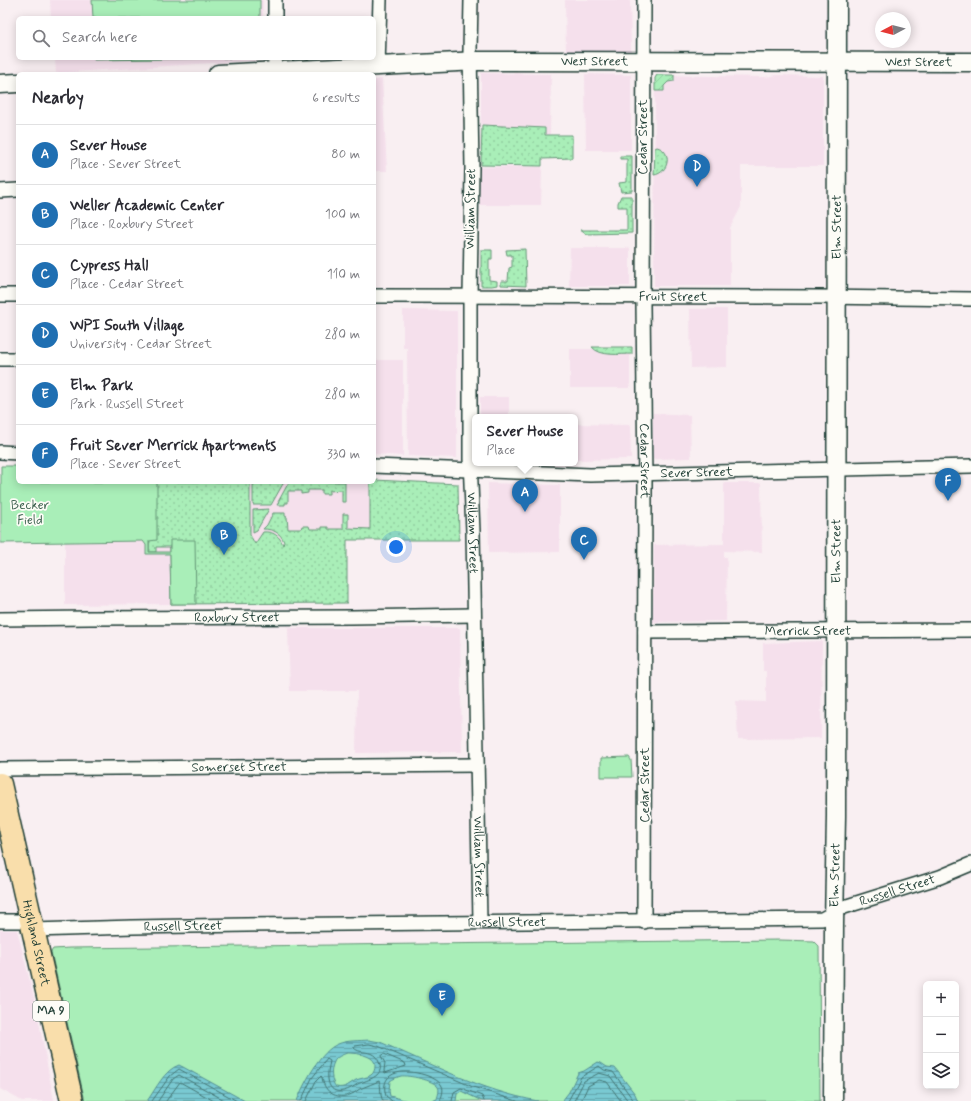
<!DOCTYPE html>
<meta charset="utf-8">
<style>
:root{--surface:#fff;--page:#f7f7f7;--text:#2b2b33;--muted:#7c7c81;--line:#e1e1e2;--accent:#1f6fb2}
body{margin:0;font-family:Mynerve,sans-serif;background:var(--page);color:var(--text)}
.controls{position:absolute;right:12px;bottom:12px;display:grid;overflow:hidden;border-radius:6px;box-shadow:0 2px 10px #0003}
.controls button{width:36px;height:36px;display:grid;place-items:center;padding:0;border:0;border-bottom:1px solid var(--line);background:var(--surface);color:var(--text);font:20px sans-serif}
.compass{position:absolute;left:875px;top:12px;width:36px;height:36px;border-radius:50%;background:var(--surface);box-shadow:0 2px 10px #0003;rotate:263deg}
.you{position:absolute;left:396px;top:547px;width:14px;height:14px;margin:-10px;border:3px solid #fff;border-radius:50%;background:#1a73e8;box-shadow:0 0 0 6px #1a73e833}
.badge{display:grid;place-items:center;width:26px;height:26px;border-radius:50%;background:var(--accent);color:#fff;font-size:13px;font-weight:700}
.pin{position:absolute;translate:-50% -33px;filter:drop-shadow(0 1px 2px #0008)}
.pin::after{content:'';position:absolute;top:21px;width:14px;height:12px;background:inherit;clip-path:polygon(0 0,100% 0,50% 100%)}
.popup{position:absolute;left:472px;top:414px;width:106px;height:52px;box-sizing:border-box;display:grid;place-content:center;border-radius:6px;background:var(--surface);filter:drop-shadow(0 1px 3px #0005);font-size:13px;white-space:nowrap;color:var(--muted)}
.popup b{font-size:15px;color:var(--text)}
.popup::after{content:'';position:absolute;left:50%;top:100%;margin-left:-8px;border:8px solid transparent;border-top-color:var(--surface)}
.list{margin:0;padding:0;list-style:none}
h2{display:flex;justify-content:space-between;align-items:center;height:52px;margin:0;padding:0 16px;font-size:17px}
h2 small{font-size:13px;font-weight:400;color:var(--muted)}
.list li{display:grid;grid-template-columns:26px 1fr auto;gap:12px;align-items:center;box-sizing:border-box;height:60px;padding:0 16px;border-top:1px solid var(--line)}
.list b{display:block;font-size:15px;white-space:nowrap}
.list p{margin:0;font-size:13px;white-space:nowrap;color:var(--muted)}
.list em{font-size:13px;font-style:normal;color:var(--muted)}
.icon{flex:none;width:22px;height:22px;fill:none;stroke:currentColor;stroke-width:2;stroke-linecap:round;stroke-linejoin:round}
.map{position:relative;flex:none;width:971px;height:1101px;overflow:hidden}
.search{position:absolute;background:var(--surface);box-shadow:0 2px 10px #0003;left:16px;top:16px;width:360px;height:44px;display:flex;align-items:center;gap:10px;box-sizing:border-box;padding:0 14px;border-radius:6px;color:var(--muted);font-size:15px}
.panel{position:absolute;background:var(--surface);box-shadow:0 2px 10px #0003;left:16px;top:72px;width:360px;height:412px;border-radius:6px}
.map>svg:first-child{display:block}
.built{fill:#f5e0ec}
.grass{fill:url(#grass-dots);stroke:#649676}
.park{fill:#a9eeb8;stroke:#649676}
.garden{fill:url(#garden-furrows);stroke:#649676}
.water{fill:url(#water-rules);stroke:#559193;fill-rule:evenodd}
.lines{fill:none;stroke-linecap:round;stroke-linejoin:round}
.shore{stroke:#437573;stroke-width:1}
.street-casing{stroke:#1f3d34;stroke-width:16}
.secondary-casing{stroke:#1f3d34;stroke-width:21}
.highway-casing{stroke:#1f3d34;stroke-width:25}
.street{stroke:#fdfcf7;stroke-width:13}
.secondary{stroke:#fdfcf7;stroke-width:18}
.highway{stroke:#f9deab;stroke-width:22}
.labels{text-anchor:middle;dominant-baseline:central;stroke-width:3.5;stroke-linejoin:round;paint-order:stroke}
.shield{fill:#fdfcf7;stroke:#62766e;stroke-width:1}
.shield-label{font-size:12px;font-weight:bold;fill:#1f3d34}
.street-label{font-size:13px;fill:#1f3d34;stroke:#fdfcf7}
.park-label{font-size:13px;fill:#3b604e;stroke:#fdfcf7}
</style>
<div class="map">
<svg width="971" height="1101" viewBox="0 0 971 1101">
<defs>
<pattern id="grass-dots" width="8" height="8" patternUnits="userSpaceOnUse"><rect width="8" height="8" fill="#a9eeb8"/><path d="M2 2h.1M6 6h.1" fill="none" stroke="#91cd9f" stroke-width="1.8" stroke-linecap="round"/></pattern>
<pattern id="garden-furrows" width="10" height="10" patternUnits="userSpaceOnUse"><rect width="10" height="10" fill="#a9eeb8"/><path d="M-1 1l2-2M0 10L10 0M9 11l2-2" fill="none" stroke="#91cd9f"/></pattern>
<pattern id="water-rules" width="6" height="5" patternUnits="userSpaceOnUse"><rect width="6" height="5" fill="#79c9d2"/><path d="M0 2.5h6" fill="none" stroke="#63a4ab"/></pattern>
</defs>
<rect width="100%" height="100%" fill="#f9eff2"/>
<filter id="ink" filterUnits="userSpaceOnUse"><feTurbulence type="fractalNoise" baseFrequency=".025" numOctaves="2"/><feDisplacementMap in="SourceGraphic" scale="8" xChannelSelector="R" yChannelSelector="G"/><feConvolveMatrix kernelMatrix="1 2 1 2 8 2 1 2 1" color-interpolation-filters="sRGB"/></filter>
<g filter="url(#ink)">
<g class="built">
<path d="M50 0H263V18H51Z"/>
<path d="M565 0H630L631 52 566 53Z"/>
<path d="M55 58H261V60L56 73Z"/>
<path d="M481 73 551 74 550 135 516 134 515 126H481Z"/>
<path d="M585 74 631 75V150H586Z"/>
<path d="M655 75 765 77 777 75 823 76V166H741V207L730 228V286H654Z"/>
<path d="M382 79 387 171H374V80Z"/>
<path d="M480 167H542L541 205H480Z"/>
<path d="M570 248H630V286H569Z"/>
<path d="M690 309H727V367L691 368Z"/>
<path d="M403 310 457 311V458L408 456 407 348H403Z"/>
<rect x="570" y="349" width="60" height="39"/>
<path d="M374 360H403V456L374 454Z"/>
<rect x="480" y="397" width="29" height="20"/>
<path d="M653 413 690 415 691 458 653 459Z"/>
<path d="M575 424 630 425 631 459 575 460Z"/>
<path d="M374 480 458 484 459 540H279V603L289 628H460L462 752 356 753 357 691H290L288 628 279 603 196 604 170 541 171 604 65 605V542L157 540V482H374Z"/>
<path d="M488 483 560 485V552L489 553Z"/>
<path d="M724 483H761L762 552 724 551V557H727L726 621 653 622 654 545 724 544Z"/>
<path d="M822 641 821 738 738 739 736 701 766 702V671H763V643Z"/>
<path d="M0 930H17L36 1006 54 1101H22L0 1089Z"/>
</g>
<g class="grass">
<path d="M482 125 545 128V135H572V158L542 159V166L481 165Z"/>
<path d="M657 147C673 151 669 173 654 175L655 148Z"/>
<path d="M620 156H632V191L621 192 619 183 627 182V159H620Z"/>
<path d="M621 196H632V233L586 234 580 230H627V207H618V203Z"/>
<path d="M525 249 526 286 501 285V281H508L509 268 512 267V255H507L506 250Z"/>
<path d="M481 250H492V259H489V280L497 281V285L492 286H481Z"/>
<path d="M592 347H632V354C621 354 600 357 592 347Z"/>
<path d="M374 480 458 484 459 540H347V603L171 604 170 547H156V552H149L150 511 136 482H250V535L255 544 263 532C273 531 280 536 283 545L284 542C281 533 273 529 263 529L267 525 273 513H285V516L287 517 288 529H301L302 526H309L310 529H322V527H328V529H343V514H348V528L370 529V482H374Z"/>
<path d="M253 482H284L271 505H253Z"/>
<path d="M289 482H345V502H342V490L329 491V494H322V490H308V493L301 494V491H288V503H285V505H277L279 502H278Z"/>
<path d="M269 509 257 530 253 532V510Z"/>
</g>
<g class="park">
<path d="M92 0H260V18H93Z"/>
<path d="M93 58H242L94 60Z"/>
<path d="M1 466H18V482H157V540L149 541V552H170V540H195L196 604H171L170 554H146V545L143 541 1 543Z"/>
<path d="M629 757 631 760 632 777H601V758Z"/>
<path d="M780 940 814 941 819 946 820 1101H85L51 952 53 949 69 948Z"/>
</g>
<path class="garden" d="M657 75H674V81L668 82 664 86V91H655V78Z"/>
<g class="water">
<path d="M369 1040 380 1042C431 1064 482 1091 538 1101H482L461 1091 457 1094 456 1101H432L437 1099C438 1095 440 1090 438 1087 434 1080 408 1075 401 1076 397 1077 393 1079 390 1081L389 1091 390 1096 408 1101H297C303 1085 321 1050 338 1044 347 1040 359 1041 369 1040ZM347 1053C356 1053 376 1055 375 1066 375 1069 374 1073 371 1075 367 1078 361 1078 356 1080 349 1084 345 1089 336 1087 331 1081 330 1070 334 1062 336 1057 342 1055 347 1053Z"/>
<path d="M598 1062 601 1063 607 1067 615 1068 635 1094 638 1101H562L569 1092 578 1073 584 1071Z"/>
<path d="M179 1065 183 1067 245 1101H147C156 1089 164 1070 179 1065Z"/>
</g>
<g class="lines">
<g class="shore">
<path d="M384 1054 405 1063 406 1066 385 1073 384 1071 385 1063 381 1056Z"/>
<path d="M152 1101 170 1076 179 1069 237 1101"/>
<path d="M158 1101 173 1079 179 1075 226 1101"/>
<path d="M166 1101 180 1082 214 1101"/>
<path d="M301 1101 312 1078 327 1059 330 1061C329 1067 327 1073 328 1079 330 1097 346 1092 356 1085 364 1080 386 1078 379 1062 373 1048 361 1055 354 1048L355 1046 369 1044 378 1046 473 1087 517 1101"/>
<path d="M306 1101 316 1081 321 1076 322 1077C324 1094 339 1101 354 1093 357 1091 359 1089 362 1088 367 1086 374 1083 379 1081 382 1087 379 1094 383 1101"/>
<path d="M392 1101 386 1096C375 1058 437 1073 442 1086 444 1090 442 1096 440 1101"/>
<path d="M452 1101 454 1092 461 1088 482 1096 484 1101"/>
<path d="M568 1101 581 1077 599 1066 604 1070 613 1072 634 1101"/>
<path d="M574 1101 584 1081 599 1073 610 1076 628 1101"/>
<path d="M581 1101 588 1086 599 1080 607 1082 621 1101"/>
</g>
<defs>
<g id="street">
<path id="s1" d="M471 0 470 51 472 168 470 297V459L473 532 480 922"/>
<path id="s2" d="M644 0 643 304 645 482 644 922"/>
<path d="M275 18V0"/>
<path d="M275 58V71"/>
<path d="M378 66 380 0"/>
<path d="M0 191 18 190"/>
<path d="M0 295H18"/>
<path id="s3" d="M374 296 819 297 971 299"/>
<path d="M0 359H18"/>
<path d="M0 452 18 453"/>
<path id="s4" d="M374 466 590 475 971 466"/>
<path id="s5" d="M0 619 90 618 352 617 474 615"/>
<path id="s6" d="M645 632 971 630"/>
<path id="s7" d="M0 769 477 765"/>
<path d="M0 921H31"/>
<path id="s8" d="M33 930 133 927 246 925 822 919 844 907 940 877 971 864"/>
</g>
<g id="secondary">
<path id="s9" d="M218 74 478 61 971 62"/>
<path d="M0 84 18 83"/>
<path id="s10" d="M833 1101 834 924 836 816 837 0"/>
</g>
<g id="highway">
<path id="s11" d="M0 784 72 1101"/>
</g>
</defs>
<use href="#street" class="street-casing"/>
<use href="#secondary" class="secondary-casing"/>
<use href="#highway" class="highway-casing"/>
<use href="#street" class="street"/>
<use href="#secondary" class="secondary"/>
<use href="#highway" class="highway"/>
</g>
</g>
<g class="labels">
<rect class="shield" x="33" y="1001" width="36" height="20" rx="3"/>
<g class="shield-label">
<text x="51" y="1011">MA 9</text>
</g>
<g class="street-label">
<text stroke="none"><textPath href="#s9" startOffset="377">West Street</textPath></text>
<text stroke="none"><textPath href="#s9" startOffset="701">West Street</textPath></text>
<text transform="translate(643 137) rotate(-90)">Cedar Street</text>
<text transform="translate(471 209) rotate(-89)">William Street</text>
<text stroke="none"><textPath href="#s10" startOffset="874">Elm Street</textPath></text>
<text stroke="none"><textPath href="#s3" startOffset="299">Fruit Street</textPath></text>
<text stroke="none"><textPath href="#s2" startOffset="461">Cedar Street</textPath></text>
<text stroke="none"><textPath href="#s4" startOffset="323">Sever Street</textPath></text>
<text stroke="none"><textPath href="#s1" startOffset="533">William Street</textPath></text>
<text stroke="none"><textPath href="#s10" startOffset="550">Elm Street</textPath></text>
<text stroke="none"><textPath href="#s5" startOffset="237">Roxbury Street</textPath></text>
<text stroke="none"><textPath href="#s6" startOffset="163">Merrick Street</textPath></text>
<text stroke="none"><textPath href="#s7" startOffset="239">Somerset Street</textPath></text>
<text transform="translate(645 785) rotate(-90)">Cedar Street</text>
<text stroke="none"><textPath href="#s1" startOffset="857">William Street</textPath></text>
<text stroke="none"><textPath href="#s10" startOffset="226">Elm Street</textPath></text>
<text stroke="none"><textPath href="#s8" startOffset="870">Russell Street</textPath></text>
<text stroke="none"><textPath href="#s8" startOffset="474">Russell Street</textPath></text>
<text stroke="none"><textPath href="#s8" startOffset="150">Russell Street</textPath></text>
<text stroke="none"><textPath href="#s11" startOffset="163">Highland Street</textPath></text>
</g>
<g class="park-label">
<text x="30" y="505">Becker<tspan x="30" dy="15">Field</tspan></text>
</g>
</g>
</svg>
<div class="controls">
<button>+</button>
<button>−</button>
<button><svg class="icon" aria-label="layers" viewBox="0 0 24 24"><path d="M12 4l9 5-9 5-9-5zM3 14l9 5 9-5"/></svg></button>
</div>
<svg class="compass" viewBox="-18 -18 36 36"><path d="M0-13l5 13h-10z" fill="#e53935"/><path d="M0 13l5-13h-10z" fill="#7c7c81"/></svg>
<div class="you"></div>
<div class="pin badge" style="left:525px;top:512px">A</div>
<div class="popup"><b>Sever House</b>Place</div>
<div class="pin badge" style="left:224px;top:555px">B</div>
<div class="pin badge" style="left:584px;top:560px">C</div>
<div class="pin badge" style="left:697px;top:187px">D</div>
<div class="pin badge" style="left:442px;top:1016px">E</div>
<div class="pin badge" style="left:948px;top:501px">F</div>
<div class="search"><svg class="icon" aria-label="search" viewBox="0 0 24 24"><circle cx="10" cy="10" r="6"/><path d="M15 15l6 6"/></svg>Search here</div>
<section class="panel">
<h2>Nearby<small>6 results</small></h2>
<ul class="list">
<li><span class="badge">A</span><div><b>Sever House</b><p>Place · Sever Street</p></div><em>80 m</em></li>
<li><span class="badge">B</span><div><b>Weller Academic Center</b><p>Place · Roxbury Street</p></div><em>100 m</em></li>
<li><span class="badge">C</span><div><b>Cypress Hall</b><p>Place · Cedar Street</p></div><em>110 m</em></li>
<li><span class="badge">D</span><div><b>WPI South Village</b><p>University · Cedar Street</p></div><em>280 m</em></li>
<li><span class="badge">E</span><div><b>Elm Park</b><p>Park · Russell Street</p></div><em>280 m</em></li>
<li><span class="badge">F</span><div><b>Fruit Sever Merrick Apartments</b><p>Place · Sever Street</p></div><em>330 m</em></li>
</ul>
</section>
</div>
